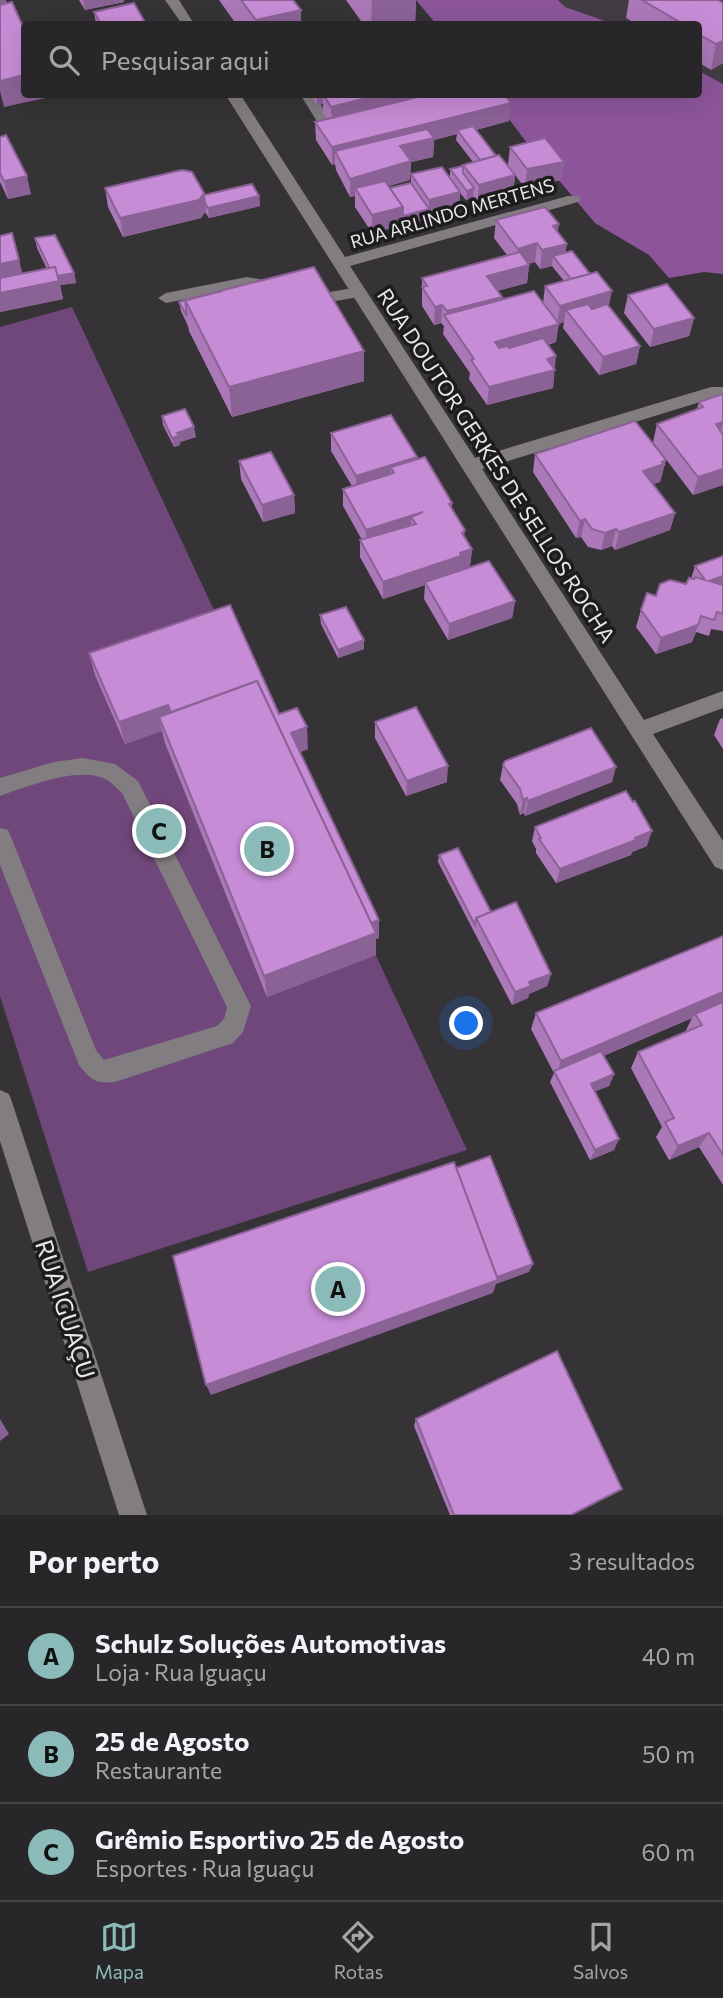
<!DOCTYPE html>
<html lang="pt">
<meta charset="utf-8">
<style>
:root{--surface:#282629;--page:#343235;--text:#f1f3f6;--muted:#a5a5a8;--line:#444346;--accent:#8bbbb9}
body{margin:0;font-family:Commissioner,sans-serif;background:var(--page);color:var(--text)}
.you{position:absolute;left:467px;top:1024px;width:24px;height:24px;margin:-18px;border:5px solid #fff;border-radius:50%;background:#1a73e8;box-shadow:0 0 0 10px #1a73e833}
.badge{display:grid;place-items:center;width:46px;height:46px;border-radius:50%;background:var(--accent);color:#111;font-size:23px;font-weight:700}
.pin{position:absolute;translate:-50% -50%;border:4px solid #fff;box-shadow:0 2px 7px #0006}
.list{margin:0;padding:0;list-style:none}
h2{display:flex;justify-content:space-between;align-items:center;height:91px;margin:0;padding:0 28px;font-size:30px}
h2 small{font-size:23px;font-weight:400;color:var(--muted)}
.list li{display:grid;grid-template-columns:46px 1fr auto;gap:21px;align-items:center;box-sizing:border-box;height:98px;padding:0 28px;border-top:2px solid var(--line)}
.list b{display:block;font-size:26px;white-space:nowrap}
.list p{margin:0;font-size:23px;white-space:nowrap;color:var(--muted)}
.list em{font-size:23px;font-style:normal;color:var(--muted)}
.icon{flex:none;width:38px;height:38px;fill:none;stroke:currentColor;stroke-width:2;stroke-linecap:round;stroke-linejoin:round}
.map{position:relative;flex:none;width:723px;height:1515px;overflow:hidden}
.search{position:absolute;background:var(--surface);box-shadow:0 7px 28px #0002;left:21px;right:21px;top:21px;height:77px;display:flex;align-items:center;gap:18px;box-sizing:border-box;padding:0 24px;border-radius:7px;color:var(--muted);font-size:26px}
.sheet{height:385px;background:var(--surface)}
nav{display:flex;justify-content:space-around;align-items:center;box-sizing:border-box;height:98px;border-top:2px solid var(--line);background:var(--surface);font-size:19px;color:var(--muted)}
nav a{display:grid;justify-items:center;gap:4px}
nav .on{color:var(--accent)}
.map>svg:first-child{display:block}
.built{fill:#423c44}
.green{fill:#70477a}
.forest{fill:#8c559a}
.lines{fill:none;stroke-linecap:round;stroke-linejoin:round}
.service{fill:#817d81;fill-rule:evenodd}
.minor{fill:#817d81;fill-rule:evenodd}
.tertiary{fill:#817d81;fill-rule:evenodd}
.wall{fill:#ab78b8;fill-rule:evenodd}
.shaded-wall{fill:#8b6296}
.building{fill:#c78cd6;stroke:#8b6296;stroke-width:2}
.labels{text-anchor:middle;dominant-baseline:central;stroke-width:7;stroke-linejoin:round;paint-order:stroke}
.far-street-label{font-size:18px;fill:#e9e7e9;stroke:#1d1c1d}
.street-label{font-size:21px;fill:#e9e7e9;stroke:#1d1c1d}
.near-street-label{font-size:24px;fill:#e9e7e9;stroke:#1d1c1d}
</style>
<div class="map">
<svg width="723" height="1515" viewBox="0 0 723 1515">
<rect width="100%" height="100%" fill="#363337"/>
<path class="built" d="M558 0H723V84L699 71 698 24H614L565 7Z"/>
<path class="green" d="M72 307 467 1150 88 1272 0 996V327Z"/>
<g class="forest">
<path d="M416 0H558L565 7 614 24H436Z"/>
<path d="M699 71 723 84V274L704 272 669 278 649 255 595 223 524 139 491 95 698 94Z"/>
</g>
<g class="lines">
<g class="service">
<path d="M300 94H314L331 121 352 125 354 128 347 132 321 128Z"/>
<path d="M247 277 330 292 359 287 367 292 365 296 330 302 247 287 166 303 158 298 166 293Z"/>
<path d="M83 758 115 764 138 781 251 1006 243 1032 233 1043 115 1082C95 1084 91 1080 79 1065L0 865V828L8 830 11 837 96 1050 104 1060 217 1026 224 1019 227 1007 122 793C117 789 112 782 105 779 79 766 26 787 0 796V778L54 762Z"/>
</g>
<g class="minor">
<path d="M165 0H179L194 24H182Z"/>
<path d="M225 94H240L345 257 568 196H578L581 199 578 202 350 266 475 458 711 387H723V395L482 469 644 720 723 691V708L653 734 723 841V870L715 867Z"/>
</g>
<path class="tertiary" d="M0 1090 9 1094 12 1102 147 1515H119L0 1141Z"/>
</g>
<g class="wall">
<path d="M79 0H124V2L85 10Z"/>
<path d="M219 0H293L301 24H236Z"/>
<path d="M346 0H416L415 24H363Z"/>
<path d="M629 0H718L723 63 711 70 698 62V24H636L626 18Z"/>
<path d="M94 12 146 24H96Z"/>
<path d="M310 94H504L509 121 476 130 496 156 508 165 510 147 564 162 561 180 525 188 515 175 513 193 477 203 473 198 466 200 460 193 459 211 372 233 355 207V196L350 197 336 170 335 164 332 165 316 140 315 122 327 119 323 113V104L317 105ZM457 134 456 140 473 162 450 169V177L411 174V183L390 188 388 186 410 180 411 162 433 157 434 140Z"/>
<path d="M0 137 31 194 8 199 0 182Z"/>
<path d="M105 188 204 193V195L259 196 260 206 209 218 205 212 201 218 123 237 108 207Z"/>
<path d="M496 220 558 232 566 253 640 346 636 364 599 375 563 328 564 322 558 324 556 342 548 345 554 368 553 388 487 405 469 379 470 373 443 334 444 326 441 323 434 325 422 306V278L507 255 494 238ZM535 262 540 269 552 266 564 281 545 286 543 303 501 300 497 291 527 283 529 265 528 264Z"/>
<path d="M0 236 23 274 47 269 37 248 35 238 74 273 76 283 60 285 63 299 0 312Z"/>
<path d="M628 295 694 318 689 336 650 347 624 313Z"/>
<path d="M179 302 364 351V381L232 417 189 331 188 326 181 311Z"/>
<path d="M723 394V485L693 495 653 442 657 424 697 409 699 402Z"/>
<path d="M162 416 196 437 180 442V445L174 447 163 425Z"/>
<path d="M331 433 417 460 452 503V509L465 530 464 536 472 549 470 566 460 570 515 601 512 618 448 640 424 599 425 585 383 599 360 557V540H362L343 506V489L352 486 331 451Z"/>
<path d="M535 454 666 460 660 482 653 484 675 513 670 530 615 550 612 546 601 550 588 547 581 537 576 538 533 472Z"/>
<path d="M239 461 294 495 295 513 263 522 241 479Z"/>
<path d="M723 556V631L711 629 709 636 696 632 692 642 656 654 636 627 641 610 656 596 686 584 691 579 695 566Z"/>
<path d="M320 615 364 649 338 658 321 624Z"/>
<path d="M89 653 279 714 308 749 300 752 379 938 376 939V955L267 997 165 743 162 731 125 744 95 675Z"/>
<path d="M723 718V749L714 735 720 719Z"/>
<path d="M375 722 447 782 406 796 375 738Z"/>
<path d="M503 765 612 782 525 816 524 813 520 815 517 804 500 780Z"/>
<path d="M535 827 647 846 632 852 631 855 556 883 536 853V849L532 841Z"/>
<path d="M439 855 491 912 551 974 547 986 529 994 528 998 512 1005 438 862Z"/>
<path d="M723 936V1185L699 1147 669 1160 656 1137 662 1127 631 1068 638 1052 687 1032 686 1030 692 1018 603 1056 614 1074 609 1086 595 1091 614 1150 590 1160 550 1082 554 1073 531 1029 536 1013Z"/>
<path d="M416 1419 622 1489 572 1515H450L414 1426Z"/>
</g>
<g class="shaded-wall">
<path d="M0 0H6L10 16 0 18Z"/>
<path d="M83 0H124V2L85 10Z"/>
<path d="M372 0H416L415 24H371Z"/>
<path d="M301 10V24H256V20Z"/>
<path d="M723 41V63L711 70 716 44Z"/>
<path d="M24 75V94H49L50 97 4 107 0 91V81Z"/>
<path d="M317 94H323V104L317 105Z"/>
<path d="M383 94H431L332 125 331 107Z"/>
<path d="M511 103 509 121 460 134 457 130V134L434 140 433 157 411 162 410 180 359 195 355 188V196L350 197V179L335 151V164L332 165V147Z"/>
<path d="M564 162 561 180 525 188 527 169Z"/>
<path d="M515 175 513 193 477 203 479 185Z"/>
<path d="M27 176 31 194 8 199 4 181Z"/>
<path d="M474 188 473 198 466 200 467 191Z"/>
<path d="M460 192 459 211 372 233V215L403 207 429 209V200Z"/>
<path d="M204 193 206 211 201 218 123 237 120 218Z"/>
<path d="M259 196 260 206 209 218 208 208Z"/>
<path d="M559 224 556 242 553 226Z"/>
<path d="M537 243 535 262 515 267 518 249Z"/>
<path d="M567 244 564 262 553 256 552 266 540 269 542 250Z"/>
<path d="M19 260 24 279 0 283V264Z"/>
<path d="M529 265 527 283 485 294 487 276Z"/>
<path d="M74 273 76 283 60 285 63 299 0 312V293L54 276Z"/>
<path d="M612 291 608 310H566L564 322 557 324 560 306Z"/>
<path d="M502 297 500 315 447 319V311Z"/>
<path d="M442 305 441 323 434 325 435 307Z"/>
<path d="M694 318 689 336 650 347 654 329Z"/>
<path d="M559 324 556 342 493 360 495 342Z"/>
<path d="M640 346 636 364 599 375 603 357Z"/>
<path d="M364 351V381L232 417 229 387Z"/>
<path d="M556 356 553 388 487 405 489 387 547 359Z"/>
<path d="M723 422V423L718 439 716 424Z"/>
<path d="M194 427 196 437 180 442V445L174 447 172 438 177 433Z"/>
<path d="M417 457 416 475 394 473 391 467 390 483 356 494V476Z"/>
<path d="M666 460 660 482 639 489 643 471Z"/>
<path d="M723 469V485L693 495 698 477Z"/>
<path d="M294 495 295 513 263 522 262 505Z"/>
<path d="M423 512 416 524 411 517V533L366 547V530Z"/>
<path d="M675 513 670 530 615 550 619 532Z"/>
<path d="M585 519 581 537 576 538 580 521Z"/>
<path d="M616 529 612 546 601 550 605 533Z"/>
<path d="M472 549 470 566 460 570V573L425 582V585L383 599V582Z"/>
<path d="M723 576V591L709 581Z"/>
<path d="M515 601 512 618 448 640 449 624Z"/>
<path d="M701 616 692 642 656 654 661 638Z"/>
<path d="M364 640V649L338 658V650Z"/>
<path d="M168 705 173 727 159 717 162 731 125 744 119 722Z"/>
<path d="M307 727 308 749 292 755 291 733Z"/>
<path d="M448 766 447 782 406 796 407 781Z"/>
<path d="M616 767 612 782 525 816 528 801Z"/>
<path d="M527 798 524 813 520 815 523 800Z"/>
<path d="M652 831 647 846 632 852 631 855 556 883 560 869Z"/>
<path d="M379 920V938L376 939V955L267 997 264 976 370 923Z"/>
<path d="M551 974 547 986 529 994 528 998 512 1005 515 992 529 982Z"/>
<path d="M723 992V1005L695 1014 692 1018 557 1076 556 1075 561 1061Z"/>
<path d="M614 1074 609 1086 586 1095 591 1084Z"/>
<path d="M709 1133 699 1147 669 1160 678 1146Z"/>
<path d="M619 1139 614 1150 590 1160 595 1150Z"/>
<path d="M533 1264 529 1272 496 1284 493 1293 211 1395 206 1385Z"/>
<path d="M0 1419 9 1434 0 1441Z"/>
</g>
<g class="building">
<path d="M241 0H293L301 10 256 20Z"/>
<path d="M642 0H718L723 3V41L716 44 698 34V24H683Z"/>
<path d="M12 2 24 29V75L0 81V5Z"/>
<path d="M134 3 146 24H101L94 12Z"/>
<path d="M323 94H383L331 107Z"/>
<path d="M430 94H504L511 103 332 147 315 122Z"/>
<path d="M473 126 496 156 480 160 457 130Z"/>
<path d="M427 129 434 138 400 146 411 161 350 179 335 151Z"/>
<path d="M6 135 27 176 4 181 0 173V137Z"/>
<path d="M545 138 564 162 527 169 510 147Z"/>
<path d="M499 155 515 175 479 185 463 165Z"/>
<path d="M463 166V173L474 188 467 191 450 169Z"/>
<path d="M442 167 460 192 429 200 411 174Z"/>
<path d="M182 170 192 172 204 193 199 200 120 218 105 188Z"/>
<path d="M385 181 403 207 372 215 355 188Z"/>
<path d="M411 183 429 209 403 216V207L390 188Z"/>
<path d="M252 184 259 196 208 208 205 203 204 195Z"/>
<path d="M545 207 559 224 553 226 567 244 542 250 537 243 518 249 496 220Z"/>
<path d="M12 233 19 260 0 264V236Z"/>
<path d="M55 235 74 273 57 276 55 267 50 269 35 238Z"/>
<path d="M572 251 590 274 571 279 553 256Z"/>
<path d="M520 252 529 265 487 276 502 297 447 311 442 305 435 307 422 287 427 286 422 278Z"/>
<path d="M55 267 59 281 0 293V278Z"/>
<path d="M314 267 364 351 229 387 185 300Z"/>
<path d="M597 272 612 291 560 306 545 286Z"/>
<path d="M667 284 694 318 654 329 628 295Z"/>
<path d="M222 291 185 300 187 316 179 302Z"/>
<path d="M534 291 559 324 495 342 499 348 508 346 509 348 543 338 556 356 547 359 555 370 489 387 471 360 474 359 444 315Z"/>
<path d="M588 304 592 309 607 304 640 346 603 357 566 310Z"/>
<path d="M723 394V422L716 424 723 435V469L698 477 657 424 703 407 699 402Z"/>
<path d="M185 409 194 427 177 433 179 436 172 438 162 416Z"/>
<path d="M391 415 417 457 356 476 331 433Z"/>
<path d="M635 421 666 460 662 462 664 464 643 471 675 513 619 532 616 529 605 533 592 529 585 519 580 521 535 454Z"/>
<path d="M271 452 294 495 262 505 239 461Z"/>
<path d="M425 457 452 503 449 504 465 530 462 533 472 549 460 553 461 556 383 582 360 540 416 524 411 517 423 512 366 530 343 489 394 473 391 467Z"/>
<path d="M723 556V576L709 581 723 585V614L717 612 714 620 701 616 698 625 661 638 641 610 647 593 656 596 660 584 670 580 686 584 689 578 694 579 695 577 705 580 695 566Z"/>
<path d="M489 561 515 601 449 624 425 582Z"/>
<path d="M230 605 279 714 297 708 307 727 291 733 379 920 371 923 257 681 171 712 168 705 119 722 89 653Z"/>
<path d="M346 607 364 640 338 650 320 615Z"/>
<path d="M257 681 376 933 264 976 159 717Z"/>
<path d="M416 707 448 766 407 781 375 722Z"/>
<path d="M591 728 616 767 528 801 527 798 523 800 520 789 503 765 505 761Z"/>
<path d="M626 791 633 802 635 801 652 831 635 838 636 840 560 869 539 839 541 838 535 827Z"/>
<path d="M458 848 491 912 476 918 475 925 439 855Z"/>
<path d="M516 902 551 974 529 982 531 986 515 992 476 918Z"/>
<path d="M723 936V992L561 1061 536 1013Z"/>
<path d="M723 1002V1155L709 1133 678 1146 665 1122 674 1118 638 1052 702 1025 695 1014Z"/>
<path d="M601 1051 614 1074 591 1084 619 1139 595 1150 554 1071Z"/>
<path d="M490 1156 533 1264 497 1277 456 1168Z"/>
<path d="M454 1162 498 1280 206 1385 173 1256Z"/>
<path d="M557 1351 622 1489 571 1515H454L416 1419Z"/>
</g>
<g class="labels">
<g class="far-street-label">
<text transform="translate(452 213) rotate(-16)">RUA ARLINDO MERTENS</text>
</g>
<g class="street-label">
<text transform="translate(497 465) rotate(57)">RUA DOUTOR GERKES DE SELLOS ROCHA</text>
</g>
<g class="near-street-label">
<text transform="translate(66 1309) rotate(72)">RUA IGUAÇU</text>
</g>
</g>
</svg>
<div class="you"></div>
<div class="pin badge" style="left:338px;top:1289px">A</div>
<div class="pin badge" style="left:267px;top:849px">B</div>
<div class="pin badge" style="left:159px;top:831px">C</div>
<div class="search"><svg class="icon" aria-label="search" viewBox="0 0 24 24"><circle cx="10" cy="10" r="6"/><path d="M15 15l6 6"/></svg>Pesquisar aqui</div>
</div>
<section class="sheet">
<h2>Por perto<small>3 resultados</small></h2>
<ul class="list">
<li><span class="badge">A</span><div><b>Schulz Soluções Automotivas</b><p>Loja · Rua Iguaçu</p></div><em>40 m</em></li>
<li><span class="badge">B</span><div><b>25 de Agosto</b><p>Restaurante</p></div><em>50 m</em></li>
<li><span class="badge">C</span><div><b>Grêmio Esportivo 25 de Agosto</b><p>Esportes · Rua Iguaçu</p></div><em>60 m</em></li>
</ul>
</section>
<nav>
<a class="on"><svg class="icon" aria-label="map" viewBox="0 0 24 24"><path d="M3 6l6-2 6 2 6-2v14l-6 2-6-2-6 2zM9 4v14M15 6v14"/></svg>Mapa</a>
<a><svg class="icon" aria-label="directions" viewBox="0 0 24 24"><path d="M12 3l9 9-9 9-9-9zM9 14v-3h6M13 9l2 2-2 2"/></svg>Rotas</a>
<a><svg class="icon" aria-label="saved" viewBox="0 0 24 24"><path d="M7 4h10v16l-5-4-5 4z"/></svg>Salvos</a>
</nav>
